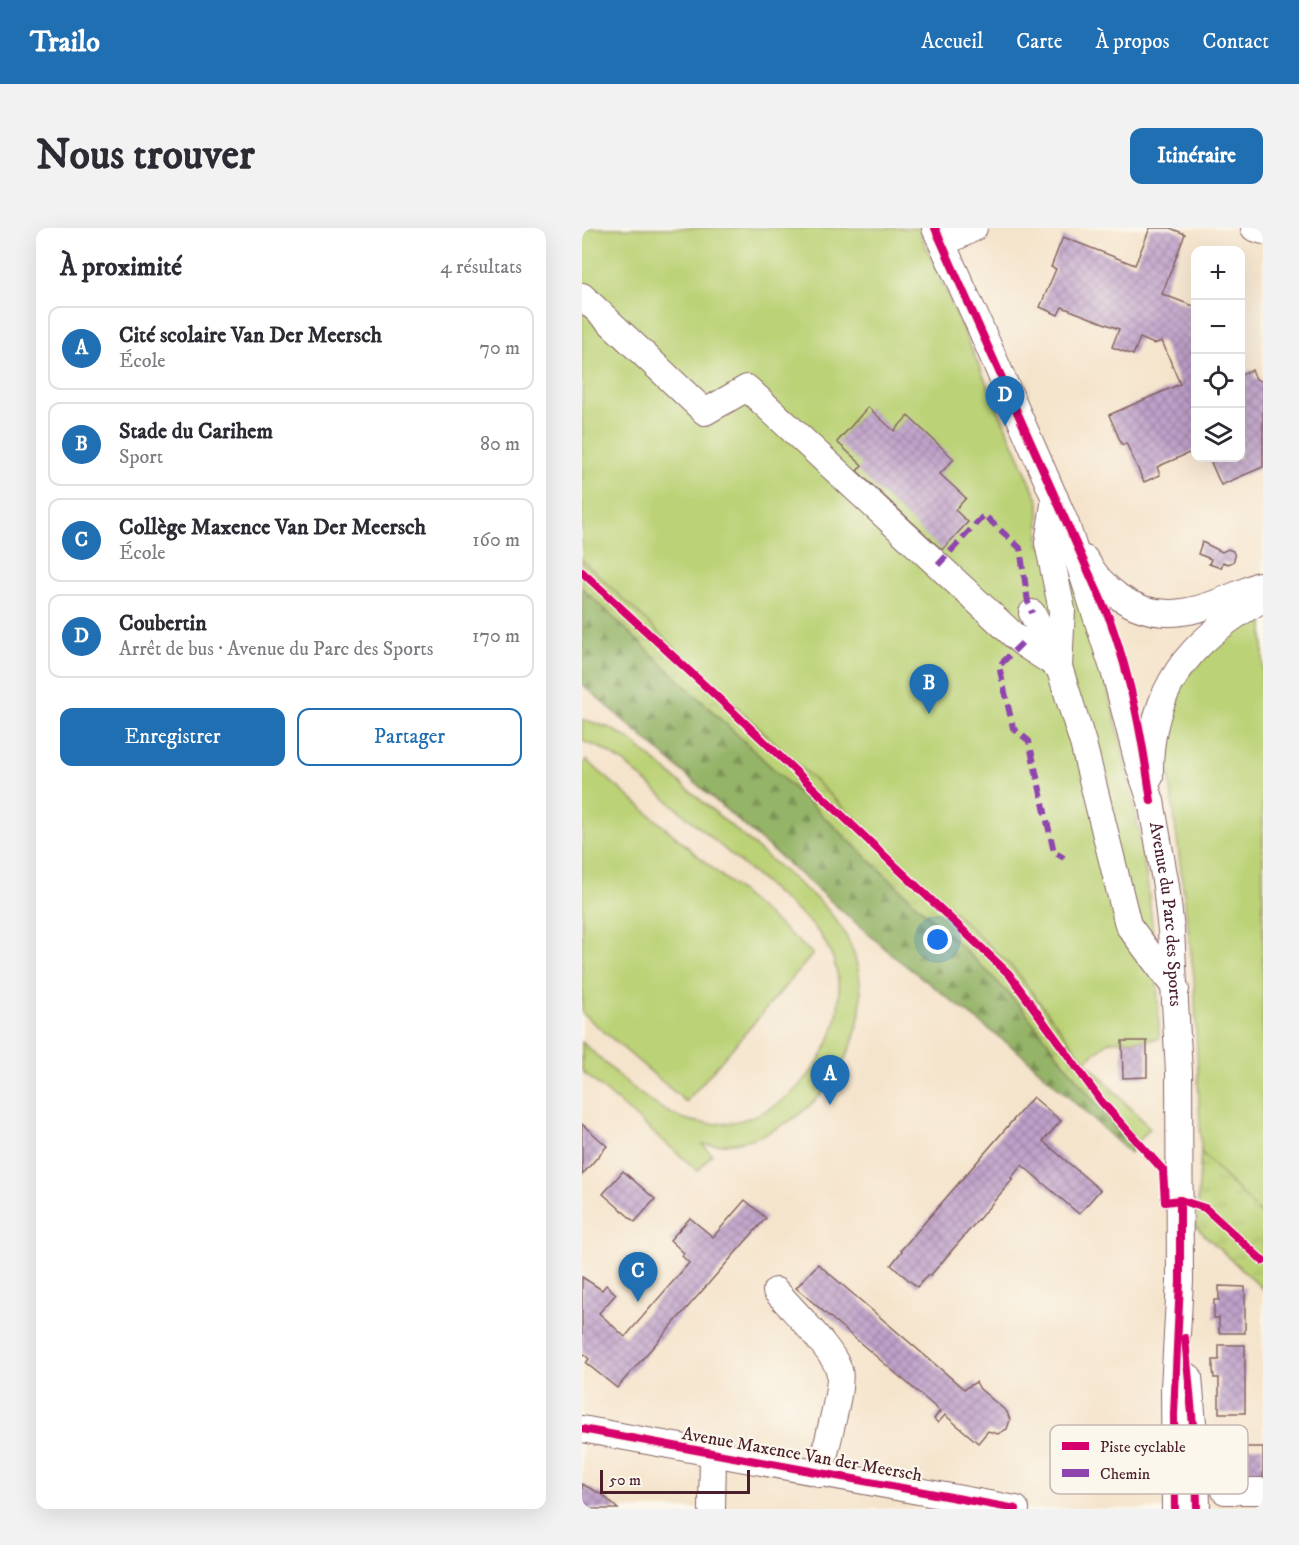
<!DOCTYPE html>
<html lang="fr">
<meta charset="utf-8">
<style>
:root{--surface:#fff;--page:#f2f2f3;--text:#2b2b33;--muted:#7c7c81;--line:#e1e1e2;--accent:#1f6fb2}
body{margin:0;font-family:"IM FELL DW Pica",serif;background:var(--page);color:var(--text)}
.controls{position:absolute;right:18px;top:18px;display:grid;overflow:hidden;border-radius:12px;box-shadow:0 6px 24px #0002}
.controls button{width:54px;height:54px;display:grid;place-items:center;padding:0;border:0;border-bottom:2px solid var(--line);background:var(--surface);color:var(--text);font:30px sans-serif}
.scale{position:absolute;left:18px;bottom:15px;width:150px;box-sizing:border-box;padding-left:6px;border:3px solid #4a1f2b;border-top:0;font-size:16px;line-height:21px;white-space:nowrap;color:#4a1f2b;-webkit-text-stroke:4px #fbf7ec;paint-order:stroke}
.you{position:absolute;left:356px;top:712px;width:21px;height:21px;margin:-15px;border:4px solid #fff;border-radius:50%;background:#1a73e8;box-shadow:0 0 0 9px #1a73e833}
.badge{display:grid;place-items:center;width:39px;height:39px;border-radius:50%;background:var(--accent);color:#fff;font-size:20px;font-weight:700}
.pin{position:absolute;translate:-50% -50px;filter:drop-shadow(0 2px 3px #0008)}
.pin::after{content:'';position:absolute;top:32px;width:21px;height:18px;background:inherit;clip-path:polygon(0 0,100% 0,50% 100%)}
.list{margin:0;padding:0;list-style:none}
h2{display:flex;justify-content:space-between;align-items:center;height:78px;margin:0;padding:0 24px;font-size:26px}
h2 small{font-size:20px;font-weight:400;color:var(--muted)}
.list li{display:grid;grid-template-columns:39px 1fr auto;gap:18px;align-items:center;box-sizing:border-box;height:84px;margin:0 12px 12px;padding:0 12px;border:2px solid var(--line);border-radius:12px}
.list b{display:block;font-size:22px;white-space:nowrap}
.list p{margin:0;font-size:20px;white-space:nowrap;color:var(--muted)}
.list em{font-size:20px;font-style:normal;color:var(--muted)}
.actions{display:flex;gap:12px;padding:18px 24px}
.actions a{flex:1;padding:14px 0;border:2px solid var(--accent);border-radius:12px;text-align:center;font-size:21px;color:var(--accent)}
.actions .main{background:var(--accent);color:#fff}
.icon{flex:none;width:33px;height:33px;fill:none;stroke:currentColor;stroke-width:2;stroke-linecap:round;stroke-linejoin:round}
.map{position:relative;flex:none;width:681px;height:1281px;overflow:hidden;border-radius:12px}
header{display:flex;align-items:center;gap:36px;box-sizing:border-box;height:84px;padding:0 30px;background:var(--accent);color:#fff}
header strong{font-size:28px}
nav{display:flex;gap:33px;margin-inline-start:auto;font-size:21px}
.intro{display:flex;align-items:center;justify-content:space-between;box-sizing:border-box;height:144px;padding:0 36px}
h1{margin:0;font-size:42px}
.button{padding:15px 27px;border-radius:12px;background:var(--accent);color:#fff;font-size:21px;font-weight:700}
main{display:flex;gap:36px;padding:0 36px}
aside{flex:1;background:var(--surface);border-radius:12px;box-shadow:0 6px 24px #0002}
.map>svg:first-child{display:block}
.grass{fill:url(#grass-tufts);stroke:#827850;stroke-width:1.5}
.forest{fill:url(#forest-firs);stroke:#6f6a49;stroke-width:1.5}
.pitch{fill:#bbd276;stroke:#827850;stroke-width:1.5}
.building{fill:url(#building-cross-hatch)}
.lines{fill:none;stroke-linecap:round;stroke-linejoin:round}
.minor-casing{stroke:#866463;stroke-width:28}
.minor{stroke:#fff;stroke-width:26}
.quiet{stroke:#8e44ad;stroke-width:6;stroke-dasharray:12 6;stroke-linecap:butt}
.cycleway-casing{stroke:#fbf7ec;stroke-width:11}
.cycleway{stroke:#d6006c;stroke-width:8}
.labels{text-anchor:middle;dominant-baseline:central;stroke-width:4.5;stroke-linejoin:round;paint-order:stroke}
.street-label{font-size:18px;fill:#4a1f2b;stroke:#fbf7ec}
.key{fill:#fbf7ec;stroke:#c6b6b2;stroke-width:1.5}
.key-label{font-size:16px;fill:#4a1f2b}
</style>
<header>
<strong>Trailo</strong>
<nav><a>Accueil</a><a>Carte</a><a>À propos</a><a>Contact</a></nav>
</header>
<div class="intro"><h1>Nous trouver</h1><a class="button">Itinéraire</a></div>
<main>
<aside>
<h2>À proximité<small>4 résultats</small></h2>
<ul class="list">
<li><span class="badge">A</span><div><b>Cité scolaire Van Der Meersch</b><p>École</p></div><em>70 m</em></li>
<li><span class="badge">B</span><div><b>Stade du Carihem</b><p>Sport</p></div><em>80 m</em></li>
<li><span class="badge">C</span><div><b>Collège Maxence Van Der Meersch</b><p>École</p></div><em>160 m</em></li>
<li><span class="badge">D</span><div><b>Coubertin</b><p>Arrêt de bus · Avenue du Parc des Sports</p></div><em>170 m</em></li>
</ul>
<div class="actions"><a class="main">Enregistrer</a><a>Partager</a></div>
</aside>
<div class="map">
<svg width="681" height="1281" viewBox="0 0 681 1281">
<defs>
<pattern id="grass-tufts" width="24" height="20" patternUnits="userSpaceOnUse" patternTransform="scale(1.5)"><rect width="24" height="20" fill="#bbd276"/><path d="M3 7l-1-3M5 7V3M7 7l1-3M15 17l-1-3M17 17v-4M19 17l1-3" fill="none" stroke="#a2b466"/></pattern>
<pattern id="forest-firs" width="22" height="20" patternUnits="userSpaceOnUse" patternTransform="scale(1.5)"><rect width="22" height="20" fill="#94b467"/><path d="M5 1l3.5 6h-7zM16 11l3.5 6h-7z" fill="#7b9255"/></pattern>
<pattern id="building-cross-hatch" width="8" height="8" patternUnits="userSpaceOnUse" patternTransform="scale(1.5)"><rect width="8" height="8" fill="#bfa1ca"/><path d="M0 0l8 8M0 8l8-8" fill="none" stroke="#9d83a4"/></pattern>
</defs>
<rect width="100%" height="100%" fill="#fbf7ec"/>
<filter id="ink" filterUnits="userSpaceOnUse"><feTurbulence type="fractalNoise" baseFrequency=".0167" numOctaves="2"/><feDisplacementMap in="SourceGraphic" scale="12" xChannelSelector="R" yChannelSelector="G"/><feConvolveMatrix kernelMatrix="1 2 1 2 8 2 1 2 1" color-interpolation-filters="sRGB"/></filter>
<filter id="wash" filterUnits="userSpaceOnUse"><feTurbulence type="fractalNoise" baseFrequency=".008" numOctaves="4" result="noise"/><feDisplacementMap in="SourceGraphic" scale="24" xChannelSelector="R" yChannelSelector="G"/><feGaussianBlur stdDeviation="1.35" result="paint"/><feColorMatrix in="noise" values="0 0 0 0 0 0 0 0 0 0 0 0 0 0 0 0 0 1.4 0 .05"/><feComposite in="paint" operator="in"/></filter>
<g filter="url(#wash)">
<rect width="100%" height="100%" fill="#f5e4cc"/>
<g class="grass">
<path d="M0 332 432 741 503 833 568 900 551 920 539 908 439 779 409 747 0 360Z"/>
<path d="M619 924 681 988V1061L614 999Z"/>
</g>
<path class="forest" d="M0 360 409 747 439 779 539 908 551 920 548 925 443 829 314 730 0 456Z"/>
<g class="pitch">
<path d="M0 0H336L457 274V316L479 315C490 347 504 380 513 413 549 543 576 676 577 811L528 813 503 833 432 741 0 332Z"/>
<path d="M681 385V988L619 924 612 749 583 513C586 501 587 488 591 476 606 432 644 409 681 385Z"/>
<path d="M0 491 28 500 47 511 237 673C335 767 246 922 121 917L130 926 116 943 0 843V814C29 840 69 882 106 892 212 921 311 770 223 690L41 534 19 520 0 513Z"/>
<path d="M4 532 231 726 104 874 0 785V537Z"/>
</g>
<g id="blocks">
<g class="building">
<path d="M568 0H588L603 6 580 66 614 79V222L575 239 578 247 562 254 544 215 540 217 527 187 598 156 580 113 572 116 558 110 551 127 530 119 537 101 480 79 476 87 458 79 474 41 469 39 481 9 553 37Z"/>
<path d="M670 142 674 151 681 154V239L639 257 627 230H658V170H660L658 147Z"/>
<path d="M286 179 312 203 326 188 372 231 358 246 384 270 373 282 386 294 360 322 275 243 280 237 255 214Z"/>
<path d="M620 314 640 324 646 321 651 323 653 329 651 334 646 336 641 334 639 340 627 336 629 331 616 326Z"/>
<path d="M540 813H565V849L541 850Z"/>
<path d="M451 869 479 893 461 913 518 962 497 986 440 937 429 950 431 951 348 1048 346 1047 335 1059 309 1037 320 1023 319 1022Z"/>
<path d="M0 896 25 918 0 947Z"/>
<path d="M41 943 73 971 53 994 21 966Z"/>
<path d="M163 972 184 990 35 1160 4 1135 7 1131 0 1124V1049L20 1062 24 1057 34 1066 17 1085 43 1109 107 1035 100 1028 102 1025 88 1012 108 990 131 1009Z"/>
<path d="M236 1036 382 1161 394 1154 398 1161 425 1184 428 1192 425 1201 416 1206 406 1203 396 1215 363 1187 356 1195 352 1191 358 1183 214 1060Z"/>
<path d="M637 1058 663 1059V1105H637V1090H632V1072H637Z"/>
<path d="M637 1117H663V1185H637V1150H632L631 1141V1132H637Z"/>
<path d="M629 1219H681V1250H663V1245H629Z"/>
<path d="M0 1256 21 1267 36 1281H0Z"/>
</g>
</g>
</g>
<g filter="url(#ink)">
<use href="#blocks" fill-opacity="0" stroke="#866463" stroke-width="1.5"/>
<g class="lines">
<defs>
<g id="minor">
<path id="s1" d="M353 0 395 92 484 296 534 449 556 535 569 573 584 658 589 703 597 844 598 1053 592 1160 593 1281"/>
<path d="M672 0 681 3"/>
<path d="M360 16 392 0"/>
<path d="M0 68 123 184 165 160 440 415 477 439 450 385"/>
<path d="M473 270 466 315 480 382 477 439 501 515 546 697 594 761"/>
<path d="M503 331C511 345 523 359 537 369 585 402 630 377 677 357"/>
<path d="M568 549C566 462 608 411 681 371"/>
<path d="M194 1063C209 1080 251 1122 257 1142 262 1158 242 1225 238 1246"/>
<path d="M607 1149 614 1230 615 1281"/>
<path d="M0 1201 434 1281"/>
<path d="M643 1263H681"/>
<path d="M130 1281 131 1226"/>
</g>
</defs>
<use href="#minor" class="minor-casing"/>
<use href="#minor" class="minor"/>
<g class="quiet">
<path d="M356 337 402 287 438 320 446 374 450 385"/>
<path d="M440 415 417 438 431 500 447 513 472 624 482 630"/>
</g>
<defs>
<g id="cycleway">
<path d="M353 0 528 392C550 454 560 508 569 573"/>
<path d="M0 344 146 479 427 746 519 873 581 942 583 974 598 972 623 980 681 1033"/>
<path d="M603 1110 614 1230 615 1281"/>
<path d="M0 1201 434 1281"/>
<path d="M593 1281 592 1186 598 1053V972"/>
</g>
</defs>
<use href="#cycleway" class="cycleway-casing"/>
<use href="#cycleway" class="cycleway"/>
</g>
</g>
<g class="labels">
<g class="street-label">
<text stroke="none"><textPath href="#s1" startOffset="728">Avenue du Parc des Sports</textPath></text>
<text transform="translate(220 1227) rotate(10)">Avenue Maxence Van der Meersch</text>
</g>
</g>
<rect x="468" y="1197" width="198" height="69" rx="9" class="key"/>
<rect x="480" y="1214" width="27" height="8" fill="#d6006c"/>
<rect x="480" y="1241" width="27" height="8" fill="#8e44ad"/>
<g class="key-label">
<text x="518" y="1224">Piste cyclable</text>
<text x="518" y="1251">Chemin</text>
</g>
</svg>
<div class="controls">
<button>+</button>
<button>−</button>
<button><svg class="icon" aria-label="locate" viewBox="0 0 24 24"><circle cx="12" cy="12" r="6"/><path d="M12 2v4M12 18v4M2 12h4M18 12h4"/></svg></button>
<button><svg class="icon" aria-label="layers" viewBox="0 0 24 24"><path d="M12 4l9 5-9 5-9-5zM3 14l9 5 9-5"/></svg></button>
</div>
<div class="scale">50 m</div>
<div class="you"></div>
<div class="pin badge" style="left:248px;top:877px">A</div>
<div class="pin badge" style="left:347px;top:486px">B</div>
<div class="pin badge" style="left:56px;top:1074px">C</div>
<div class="pin badge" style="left:423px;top:198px">D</div>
</div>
</main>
